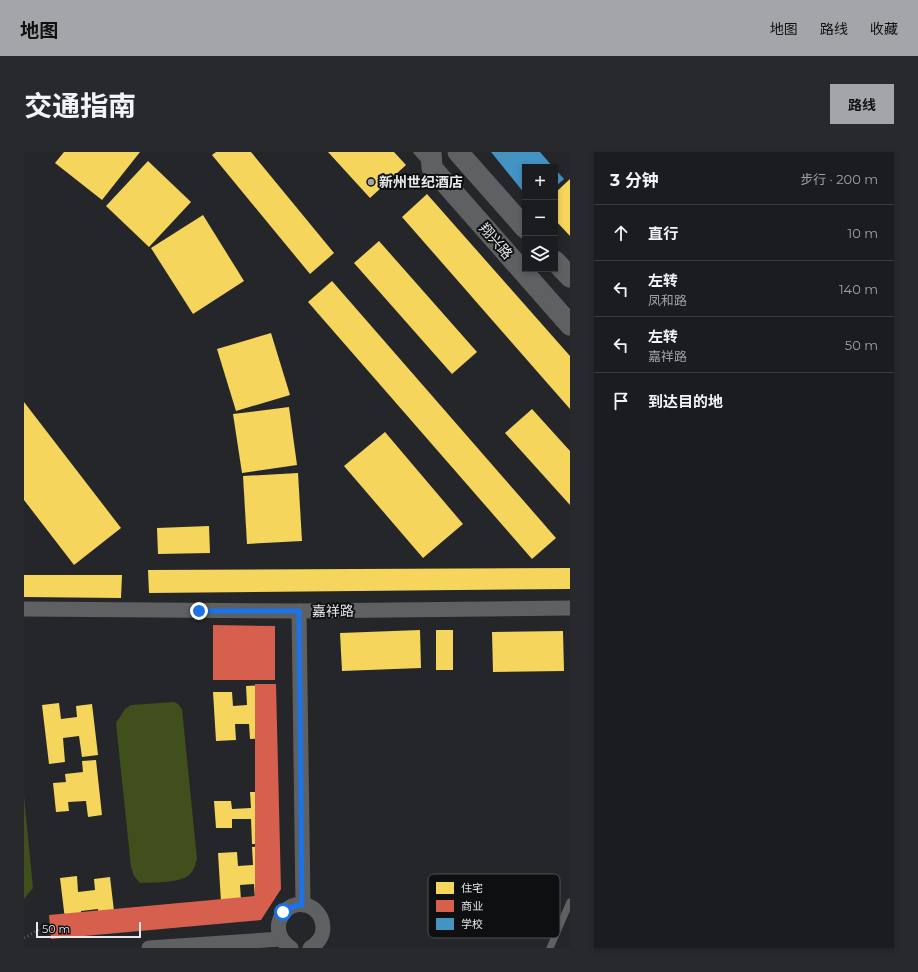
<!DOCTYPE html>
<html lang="zh">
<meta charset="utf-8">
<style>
:root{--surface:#1b1c1f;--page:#28292c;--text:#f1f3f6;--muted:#a0a1a4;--line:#393a3d;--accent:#a3a5a8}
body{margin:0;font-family:Montserrat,"Noto Sans SC",sans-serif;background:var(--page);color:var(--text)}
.controls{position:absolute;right:12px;top:12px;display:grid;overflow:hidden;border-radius:0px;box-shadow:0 2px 6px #0003}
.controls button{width:36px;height:36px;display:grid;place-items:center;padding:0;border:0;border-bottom:1px solid var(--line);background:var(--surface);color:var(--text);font:20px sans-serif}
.scale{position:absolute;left:12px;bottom:10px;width:105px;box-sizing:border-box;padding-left:4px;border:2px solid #e7eaed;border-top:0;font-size:11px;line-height:14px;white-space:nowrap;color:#e7eaed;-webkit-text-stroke:3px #0d0f11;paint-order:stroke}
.stop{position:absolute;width:12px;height:12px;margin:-9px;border:3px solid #1a73e8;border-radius:50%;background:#fff}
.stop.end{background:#1a73e8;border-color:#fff;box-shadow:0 1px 4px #0008}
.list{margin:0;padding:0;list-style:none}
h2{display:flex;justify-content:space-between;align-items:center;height:52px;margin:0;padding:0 16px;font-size:17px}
h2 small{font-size:13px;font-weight:400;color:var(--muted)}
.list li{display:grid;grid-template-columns:26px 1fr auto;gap:12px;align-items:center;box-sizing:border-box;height:56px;padding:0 16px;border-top:1px solid var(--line)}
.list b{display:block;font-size:15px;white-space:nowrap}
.list p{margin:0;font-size:13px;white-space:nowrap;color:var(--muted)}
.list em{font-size:13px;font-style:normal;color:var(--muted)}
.icon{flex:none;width:22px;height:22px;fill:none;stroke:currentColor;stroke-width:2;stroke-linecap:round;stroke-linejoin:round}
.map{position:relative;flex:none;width:546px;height:796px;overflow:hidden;border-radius:0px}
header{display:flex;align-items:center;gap:24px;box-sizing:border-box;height:56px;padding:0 20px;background:var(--accent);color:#111}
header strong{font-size:19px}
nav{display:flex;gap:22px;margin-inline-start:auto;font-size:14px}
.intro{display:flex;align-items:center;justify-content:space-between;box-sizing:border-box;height:96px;padding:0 24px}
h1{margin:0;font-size:28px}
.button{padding:10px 18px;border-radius:0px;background:var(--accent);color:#111;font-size:14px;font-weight:700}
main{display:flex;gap:24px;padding:0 24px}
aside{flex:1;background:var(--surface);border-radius:0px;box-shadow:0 2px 6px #0003}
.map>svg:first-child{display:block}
.green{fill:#404f1c}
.homes{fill:#f6d55c}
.shops{fill:#d6604d}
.schools{fill:#4393c3}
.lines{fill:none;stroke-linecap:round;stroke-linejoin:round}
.path{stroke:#606264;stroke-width:2.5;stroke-dasharray:1 3;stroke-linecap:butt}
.service{stroke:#5e6062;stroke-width:7}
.minor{stroke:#5e6062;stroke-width:15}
.secondary{stroke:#5e6062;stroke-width:21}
.route{stroke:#1a73e8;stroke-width:5}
.poi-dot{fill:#a3a5a8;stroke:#0d0f11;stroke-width:1.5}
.labels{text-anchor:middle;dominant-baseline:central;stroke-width:4;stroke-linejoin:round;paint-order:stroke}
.poi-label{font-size:14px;font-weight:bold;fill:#e7eaed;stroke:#0d0f11;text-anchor:start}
.street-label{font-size:14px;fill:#e7eaed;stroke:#0d0f11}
.key{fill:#0d0f11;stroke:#4e5153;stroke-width:1}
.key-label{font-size:11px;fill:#e7eaed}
</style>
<header>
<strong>地图</strong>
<nav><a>地图</a><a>路线</a><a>收藏</a></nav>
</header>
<div class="intro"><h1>交通指南</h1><a class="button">路线</a></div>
<main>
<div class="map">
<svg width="546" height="796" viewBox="0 0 546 796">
<rect width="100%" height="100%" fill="#242629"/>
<g class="green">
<path d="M150 550 154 552 158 557 173 707C172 711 170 718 167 721 158 732 130 730 116 731L110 724 107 715 92 571 101 557 107 553Z"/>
<path d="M0 644 9 736 0 747Z"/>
</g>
<g class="homes">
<path d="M40 0H116L78 48 31 11Z"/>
<path d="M192 0H227L310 101 286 122 188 3Z"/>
<path d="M304 0H370L382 13 346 46Z"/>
<path d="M124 9 167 50 125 95 82 54Z"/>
<path d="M546 27V84L531 68V41Z"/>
<path d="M403 42 546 204V257L378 65Z"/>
<path d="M179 63 220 129 169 162 127 96Z"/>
<path d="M355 89 453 200 428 222 330 111Z"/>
<path d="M308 129 532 386 508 407 284 150Z"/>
<path d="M247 181 266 243 212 259 193 197Z"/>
<path d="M0 250 97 376 50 413 0 348Z"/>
<path d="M265 255 273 313 218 321 209 262Z"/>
<path d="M508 257 546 299V353L481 281Z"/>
<path d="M361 280 439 372 399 406 320 314Z"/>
<path d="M274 321 278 389 223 392 219 324Z"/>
<path d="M185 374 186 401 134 402 133 376Z"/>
<path d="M546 416V437L125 441 124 418Z"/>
<path d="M0 423H98L97 446 0 445Z"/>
<path d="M396 478 397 516 318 519 316 481Z"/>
<rect x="412" y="478" width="17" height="40"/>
<path d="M539 479 540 519 469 520 468 480Z"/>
<path d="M243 533 246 586 226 587 225 572H211L212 588 192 589 189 540H208L209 554 223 553 222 534Z"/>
<path d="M35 551 37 567 53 565 52 554 68 552 74 603 58 605 55 584 39 586 41 610 25 612 18 553Z"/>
<path d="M72 608 78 663 64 665 62 649 44 650 45 659 32 660 29 631 42 630 41 622 59 620 58 609Z"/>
<path d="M226 640H244L246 692H228L227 667H208V676H192L190 649H207L208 657 227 656Z"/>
<path d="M248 694 251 747 231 748 230 732 216 733 217 749 197 750 194 701 213 700 214 714 229 713 228 695Z"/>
<path d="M53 724 54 740 71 738 70 727 86 725 92 776 76 778 74 757 57 759 59 783 43 784 36 726Z"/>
</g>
<g class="shops">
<path d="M189 473 251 474V528H189Z"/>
<path d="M231 532H252L257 737 237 768 27 787 25 763 231 744Z"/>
</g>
<g class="schools">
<path d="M467 0H516L529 15H501V42Z"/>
<path d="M531 17 540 27 531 35Z"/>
</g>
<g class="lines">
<path class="path" d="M0 786 18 776"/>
<g class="service">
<path d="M393 0 402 10"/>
<path d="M526 796 546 750"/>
</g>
<g class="minor">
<path d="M0 457 275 459 546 456"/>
<path d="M275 459 279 753"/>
<path d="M125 796 257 787"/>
<path d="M267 796C238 777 265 739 290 757 296 762 299 769 299 776 299 785 293 792 286 796"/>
</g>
<g class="secondary">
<path d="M407 0 408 16 546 173"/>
<path d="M434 0 501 76"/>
<path d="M531 109 546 125"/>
</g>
</g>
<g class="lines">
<path class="route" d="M175 459H275L278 753C271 753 266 755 259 760"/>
</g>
<circle class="poi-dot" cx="347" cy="30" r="4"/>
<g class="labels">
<g class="poi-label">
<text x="355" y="30">新州世纪酒店</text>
</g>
<g class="street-label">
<text transform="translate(472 89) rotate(49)">翔兴路</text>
<text transform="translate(309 459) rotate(-1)">嘉祥路</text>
</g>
</g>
<rect x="404" y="722" width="132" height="64" rx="6" class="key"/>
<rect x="412" y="730" width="18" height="12" fill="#f6d55c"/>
<rect x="412" y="748" width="18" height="12" fill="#d6604d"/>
<rect x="412" y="766" width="18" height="12" fill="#4393c3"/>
<g class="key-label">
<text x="437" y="740">住宅</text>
<text x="437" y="758">商业</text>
<text x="437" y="776">学校</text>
</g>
</svg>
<div class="controls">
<button>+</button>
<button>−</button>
<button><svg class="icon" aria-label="layers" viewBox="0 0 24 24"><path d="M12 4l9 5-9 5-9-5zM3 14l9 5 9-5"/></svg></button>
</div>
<div class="scale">50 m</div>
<div class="stop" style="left:259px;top:760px"></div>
<div class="stop end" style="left:175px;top:459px"></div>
</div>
<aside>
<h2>3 分钟<small>步行 · 200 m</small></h2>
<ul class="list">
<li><svg class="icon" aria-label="ahead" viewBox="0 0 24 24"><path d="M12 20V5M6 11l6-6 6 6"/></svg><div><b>直行</b></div><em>10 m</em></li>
<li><svg class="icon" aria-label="left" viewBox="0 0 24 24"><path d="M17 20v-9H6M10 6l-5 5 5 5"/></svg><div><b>左转</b><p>凤和路</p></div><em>140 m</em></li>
<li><svg class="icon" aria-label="left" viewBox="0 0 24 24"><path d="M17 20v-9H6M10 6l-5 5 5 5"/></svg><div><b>左转</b><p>嘉祥路</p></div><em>50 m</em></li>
<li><svg class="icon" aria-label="arrive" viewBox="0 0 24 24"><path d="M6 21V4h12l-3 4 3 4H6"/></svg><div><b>到达目的地</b></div></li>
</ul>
</aside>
</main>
